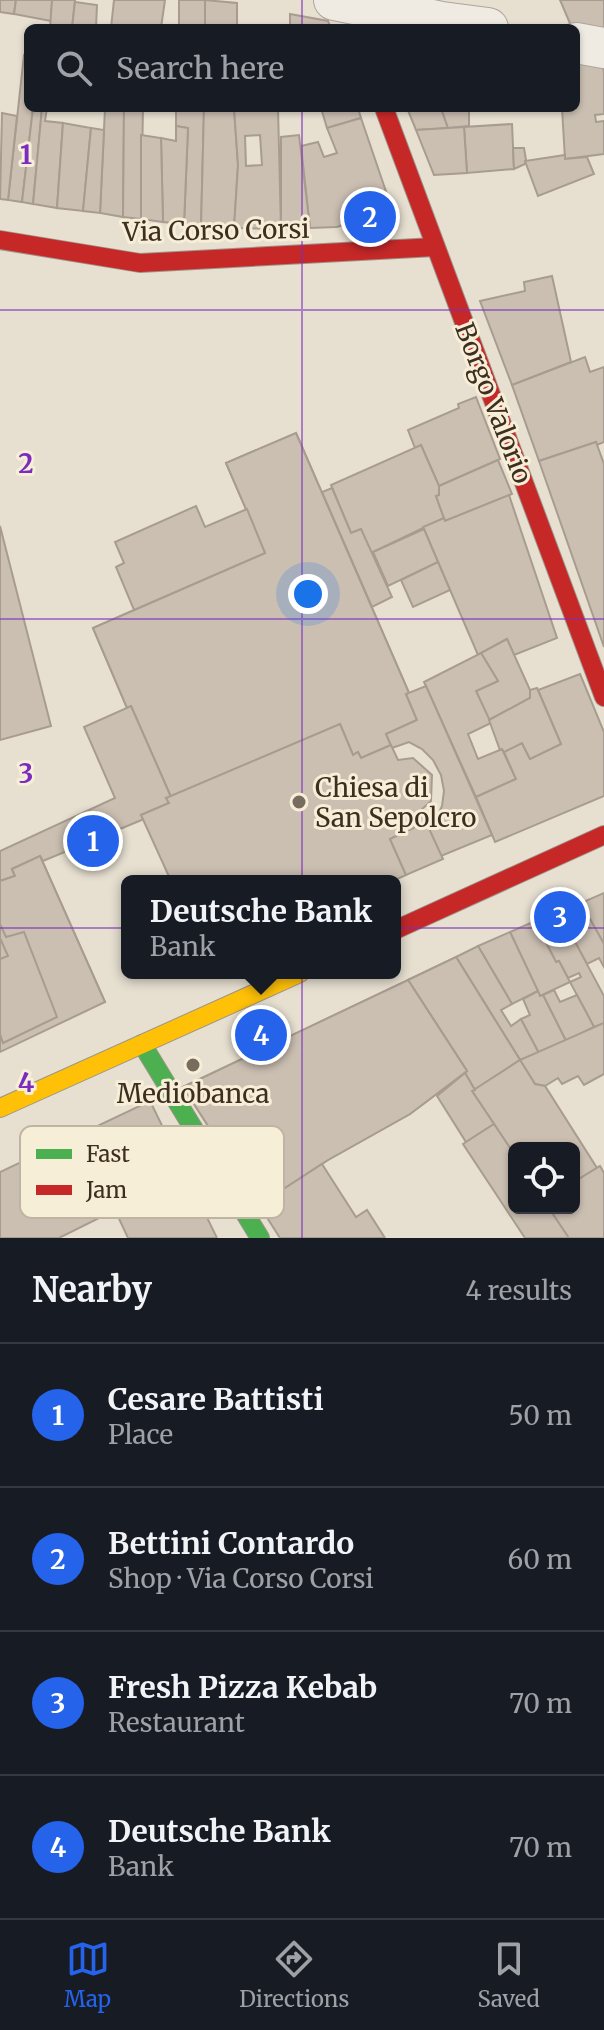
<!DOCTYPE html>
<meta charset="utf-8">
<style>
:root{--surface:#171b24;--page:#242831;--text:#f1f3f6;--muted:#9ea1a6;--line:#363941;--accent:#2563eb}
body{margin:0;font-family:Merriweather,serif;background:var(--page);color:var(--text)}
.controls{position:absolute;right:24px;bottom:24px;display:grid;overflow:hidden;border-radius:12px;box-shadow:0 2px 6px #0004}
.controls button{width:72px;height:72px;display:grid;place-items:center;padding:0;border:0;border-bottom:2px solid var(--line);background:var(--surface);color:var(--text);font:40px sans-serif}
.you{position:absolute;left:308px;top:594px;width:28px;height:28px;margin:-20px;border:6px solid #fff;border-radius:50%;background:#1a73e8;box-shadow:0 0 0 12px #1a73e833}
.badge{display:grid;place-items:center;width:52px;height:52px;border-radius:50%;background:var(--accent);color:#fff;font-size:26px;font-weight:700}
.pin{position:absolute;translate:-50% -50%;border:4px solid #fff;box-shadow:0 2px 8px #0006}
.popup{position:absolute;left:121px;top:875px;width:280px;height:104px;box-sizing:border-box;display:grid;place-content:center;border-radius:12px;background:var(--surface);filter:drop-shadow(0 2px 6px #0005);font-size:26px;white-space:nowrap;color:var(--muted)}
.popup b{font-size:30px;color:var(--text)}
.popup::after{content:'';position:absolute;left:50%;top:100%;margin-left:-16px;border:16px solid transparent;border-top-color:var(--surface)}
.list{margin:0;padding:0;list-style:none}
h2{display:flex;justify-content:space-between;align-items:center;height:104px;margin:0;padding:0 32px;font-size:34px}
h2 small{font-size:26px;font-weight:400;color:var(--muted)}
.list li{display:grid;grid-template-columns:52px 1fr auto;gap:24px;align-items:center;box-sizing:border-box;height:144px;padding:0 32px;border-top:2px solid var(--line)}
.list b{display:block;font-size:30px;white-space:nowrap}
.list p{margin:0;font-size:26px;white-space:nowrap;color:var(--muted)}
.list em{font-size:26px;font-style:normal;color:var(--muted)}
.icon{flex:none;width:44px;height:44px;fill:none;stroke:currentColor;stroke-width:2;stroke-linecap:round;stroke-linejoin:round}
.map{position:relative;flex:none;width:604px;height:1238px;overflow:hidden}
.search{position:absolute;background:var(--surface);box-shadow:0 2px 6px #0004;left:24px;right:24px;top:24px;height:88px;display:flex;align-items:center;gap:20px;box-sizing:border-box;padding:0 28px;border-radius:12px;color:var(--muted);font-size:30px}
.sheet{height:680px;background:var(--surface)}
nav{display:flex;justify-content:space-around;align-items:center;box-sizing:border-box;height:112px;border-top:2px solid var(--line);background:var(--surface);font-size:22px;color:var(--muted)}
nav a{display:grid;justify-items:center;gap:4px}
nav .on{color:var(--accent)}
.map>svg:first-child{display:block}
.building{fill:#cbbfb2;stroke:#a89c90;stroke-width:2;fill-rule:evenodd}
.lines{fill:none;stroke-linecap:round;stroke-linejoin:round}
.street-casing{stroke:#ada599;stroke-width:42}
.fast-casing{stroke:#9c958a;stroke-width:20}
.slow-casing{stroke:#9c958a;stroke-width:20}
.jam-casing{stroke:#9c958a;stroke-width:20}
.street{stroke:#efebe3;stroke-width:40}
.fast{stroke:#4caf50;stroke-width:18}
.slow{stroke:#ffc107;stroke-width:18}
.jam{stroke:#c62828;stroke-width:18}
.grid{fill:none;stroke:#7b2cbf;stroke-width:2;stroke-opacity:0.55}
.poi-dot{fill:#786c5e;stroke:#f7eed8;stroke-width:3}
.labels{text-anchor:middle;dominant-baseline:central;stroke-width:6;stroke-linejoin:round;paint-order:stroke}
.street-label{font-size:26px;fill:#3d2e20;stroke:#f7eed8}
.poi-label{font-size:26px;fill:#3d2e20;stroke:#f7eed8;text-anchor:start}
.key{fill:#f7eed8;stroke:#bfb4a1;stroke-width:2}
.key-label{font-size:22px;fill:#3d2e20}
.grid-label{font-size:26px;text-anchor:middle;font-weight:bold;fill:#7b2cbf;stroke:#f7eed8;stroke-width:6;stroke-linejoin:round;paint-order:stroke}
</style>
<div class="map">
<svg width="604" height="1238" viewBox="0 0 604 1238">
<rect width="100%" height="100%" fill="#e7e0d1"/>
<g class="building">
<path d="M0 0H16L14 14 0 12Z"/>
<path d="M16 0H52L51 21 14 14Z"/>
<path d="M52 0H75L72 28H50Z"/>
<path d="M114 0H165L161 28H111Z"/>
<rect x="179" y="0" width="26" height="28"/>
<path d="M205 0 237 3V28H205Z"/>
<path d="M560 0H604V33L572 28Z"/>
<path d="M75 2 97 5 96 28H72Z"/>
<path d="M290 14 328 21 331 28H290Z"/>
<path d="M24 55 28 56V108H33L22 202 8 200Z"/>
<path d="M576 56 601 60 604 72V114L595 115 596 122 604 121V154L565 159 562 108H576Z"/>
<path d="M33 108H42L33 204 22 202Z"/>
<path d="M42 108H47L45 121 63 123 57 208 33 204Z"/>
<path d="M105 108H124L123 217 100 213Z"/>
<path d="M124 108H143L141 219 123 217Z"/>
<path d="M176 108H204L201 227 184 224 188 128 176 126Z"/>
<path d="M204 108H234L238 165 234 228 201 227Z"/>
<path d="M234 108H278L281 229 234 228 238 165ZM260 135 262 165 246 166 245 136Z"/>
<path d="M321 108H358L361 118 327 128Z"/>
<path d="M407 108H441L448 128 416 130Z"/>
<path d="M441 108H469V126L448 128Z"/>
<path d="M2 113 17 116 8 200 0 199Z"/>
<path d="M361 118 392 209 337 227 310 228 301 146 318 142 324 157 337 153 327 128Z"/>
<path d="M63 123 91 128 83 211 57 208Z"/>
<path d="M512 124 514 169 467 173 464 127Z"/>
<path d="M176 126 188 128 184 224 163 222 161 138 176 141Z"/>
<path d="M464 127 467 173 434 175 416 130Z"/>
<path d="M91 128 104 130 100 213 83 211Z"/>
<path d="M141 135 161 138 163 222 141 219Z"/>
<path d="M299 135 310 228 281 229V137Z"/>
<path d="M513 148H524L526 160 525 164 514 169Z"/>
<path d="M565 155V159L587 157 594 174 538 196 525 161Z"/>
<path d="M552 276 571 362 512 385 480 301 525 291 524 282Z"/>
<path d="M585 357 590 372 604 367V442L597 445 596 442 539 461 512 385Z"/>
<path d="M476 397 500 459 439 486 421 445 415 448 408 430 459 408 458 404Z"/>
<path d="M296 433 409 693 406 694 417 720 386 734 391 745 361 758 358 752 353 755 340 724 171 797 131 706 127 708 93 628 265 553 226 463ZM260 593 311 712 202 760 150 643Z"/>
<path d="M296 433 409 693 406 694 417 720 386 734 391 745 361 758 358 752 353 755 340 724 171 797 131 706 127 708 93 628 265 553 226 463Z"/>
<path d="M596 442 604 464V647L539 461Z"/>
<path d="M421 445 439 486V495L436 496 444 518 371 553 361 529 351 533 331 485Z"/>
<path d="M498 460 512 494 445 521 436 496 439 495V486Z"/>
<path d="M332 488 351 533 361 529 392 597 372 607 322 492Z"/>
<path d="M509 495 557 638 514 655 507 639 478 655 423 527 444 518 445 521Z"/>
<path d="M196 506 205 527 247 509 265 553 134 610 116 567 124 563 115 542Z"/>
<path d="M0 526 51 726 0 740Z"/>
<path d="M424 529 438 562 388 586 373 552Z"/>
<path d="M438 562 450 590 413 607 401 580Z"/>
<path d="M507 639 530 690V698L489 720 476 691 498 681 481 653Z"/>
<path d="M481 653 498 681 476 691 491 723 468 734 478 759 502 749 516 779 476 797 424 682Z"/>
<path d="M580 674 604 732V796L495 842 476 797 516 779 504 752 522 743 530 759 561 744 538 690Z"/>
<path d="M426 686 492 835 441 856 424 822 438 815 442 806 444 791 441 775 433 760 422 749 409 742 392 748 386 734 417 720 406 694Z"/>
<path d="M537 688 561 744 530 759 522 743 504 752 502 749 500 750 489 720 530 698V690Z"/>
<path d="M131 706 171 797 166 798 169 803 141 815 144 819 43 861 40 856 12 869 15 876 0 881V851L115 798 84 727Z"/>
<path d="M340 724 353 755 358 752 361 758 391 745 398 760 413 758 432 775 431 801 420 811 425 823 390 839 406 875 393 881H171L141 815 169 803 166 798Z"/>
<path d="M426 822 443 859 406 875 390 839Z"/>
<path d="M40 856 105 1002 57 1017 24 932 6 937 0 924V881L15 876 12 869ZM15 917 20 928 8 933 3 922Z"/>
<path d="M40 856 105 1002 0 1052V881L15 876 12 869Z"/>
<path d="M604 893V944L581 903Z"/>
<path d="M581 903 604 944V967L599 958 587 964 559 912Z"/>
<path d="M559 912 604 996V1023L594 1027 570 982 581 977 579 973 568 978 559 961 556 962 535 921Z"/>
<path d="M535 921 556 962 559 961 570 982 540 996 510 932Z"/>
<path d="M0 924 6 937 24 932 57 1017 3 1043 0 1034V959L8 956 0 938Z"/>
<path d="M510 932 538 991 512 1004 478 946Z"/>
<path d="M478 946 512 1004 501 1010 511 1026 521 1019 539 1053 520 1060 456 957Z"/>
<path d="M456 957 520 1060 475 1090 465 1073 467 1071 408 980ZM476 1027 493 1054 483 1060 466 1033Z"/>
<path d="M456 957 520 1060 475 1090 465 1073 467 1071 408 980Z"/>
<path d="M408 980 467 1071 410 1114 328 1160 259 1205 183 1087ZM353 1079 366 1096 353 1107 339 1089ZM291 1098 317 1126 266 1155 247 1125Z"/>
<path d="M408 980 467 1071 410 1114 328 1160 259 1205 183 1087Z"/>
<path d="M554 990 560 1002 577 995 594 1027 566 1041 543 995Z"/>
<path d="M538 991 540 996 543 995 566 1041 539 1053 521 1019 530 1015 523 999Z"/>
<path d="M604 1023V1074L584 1085 578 1076 562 1084 558 1078 545 1086 535 1084 520 1060Z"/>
<path d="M520 1060 535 1084 545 1086 597 1168 574 1182V1148H514V1154L472 1091Z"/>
<path d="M465 1073 475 1090 472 1091 494 1124 466 1142 437 1096Z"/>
<path d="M150 1101 217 1238H128L115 1210 59 1238H0V1172Z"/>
<path d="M494 1124 514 1154V1208H549L569 1238H525L463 1144Z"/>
<path d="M322 1164 356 1217 367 1210 385 1238H280L259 1205Z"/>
<path d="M600 1166 604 1173V1238H569L549 1208H574V1182Z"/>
</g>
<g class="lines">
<defs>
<g id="street">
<path d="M334 0 442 22 488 28"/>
<path d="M576 43 604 48"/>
</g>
<path id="fast" d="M142 1044 260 1238"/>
<path id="slow" d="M0 1108 300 973"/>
<g id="jam">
<path d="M384 108 604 697"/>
<path d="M0 240 140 263 435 247"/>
<path d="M395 930 604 835"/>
</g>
</defs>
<use href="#street" class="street-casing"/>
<use href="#fast" class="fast-casing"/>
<use href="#slow" class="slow-casing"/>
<use href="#jam" class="jam-casing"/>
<use href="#street" class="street"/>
<use href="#fast" class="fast"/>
<use href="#slow" class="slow"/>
<use href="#jam" class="jam"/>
</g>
<path class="grid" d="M302 0V28M302 108V1238M0 310H604M0 619H604M0 928H604"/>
<g class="poi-dot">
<circle cx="299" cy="802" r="8"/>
<circle cx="193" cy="1065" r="8"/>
</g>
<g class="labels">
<g class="street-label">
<text transform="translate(216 230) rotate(-1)">Via Corso Corsi</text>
<text transform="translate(494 403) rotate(69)">Borgo Valorio</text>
</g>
<g class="poi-label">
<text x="315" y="787">Chiesa di<tspan x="315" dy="30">San Sepolcro</tspan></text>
<text x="193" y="1093" text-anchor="middle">Mediobanca</text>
</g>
</g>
<rect x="20" y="1126" width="264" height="92" rx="12" class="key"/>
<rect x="36" y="1149" width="36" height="10" fill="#4caf50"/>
<rect x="36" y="1185" width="36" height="10" fill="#c62828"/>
<g class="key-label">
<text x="86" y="1162">Fast</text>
<text x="86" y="1198">Jam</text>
</g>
<g class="grid-label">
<text x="26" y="164">1</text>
<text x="26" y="473">2</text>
<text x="26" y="783">3</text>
<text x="26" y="1092">4</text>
</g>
</svg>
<div class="controls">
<button><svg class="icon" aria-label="locate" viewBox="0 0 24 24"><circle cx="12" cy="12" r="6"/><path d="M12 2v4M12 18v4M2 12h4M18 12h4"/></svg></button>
</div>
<div class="you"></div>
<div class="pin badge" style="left:93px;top:841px">1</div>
<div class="pin badge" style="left:370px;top:217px">2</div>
<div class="pin badge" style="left:560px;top:917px">3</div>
<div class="pin badge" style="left:261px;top:1035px">4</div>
<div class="popup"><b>Deutsche Bank</b>Bank</div>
<div class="search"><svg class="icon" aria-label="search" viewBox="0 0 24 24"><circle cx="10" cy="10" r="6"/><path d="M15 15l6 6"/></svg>Search here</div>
</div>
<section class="sheet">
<h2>Nearby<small>4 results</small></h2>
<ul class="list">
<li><span class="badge">1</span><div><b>Cesare Battisti</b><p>Place</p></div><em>50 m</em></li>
<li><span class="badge">2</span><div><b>Bettini Contardo</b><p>Shop · Via Corso Corsi</p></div><em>60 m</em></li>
<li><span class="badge">3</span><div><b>Fresh Pizza Kebab</b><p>Restaurant</p></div><em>70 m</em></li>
<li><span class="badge">4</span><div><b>Deutsche Bank</b><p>Bank</p></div><em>70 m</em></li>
</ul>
</section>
<nav>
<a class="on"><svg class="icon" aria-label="map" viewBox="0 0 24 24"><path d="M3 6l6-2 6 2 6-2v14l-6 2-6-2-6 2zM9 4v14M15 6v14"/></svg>Map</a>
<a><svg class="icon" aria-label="directions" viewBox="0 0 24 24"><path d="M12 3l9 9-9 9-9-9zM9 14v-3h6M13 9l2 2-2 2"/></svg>Directions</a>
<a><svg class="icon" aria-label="saved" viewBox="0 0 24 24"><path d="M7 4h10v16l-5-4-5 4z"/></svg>Saved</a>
</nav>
